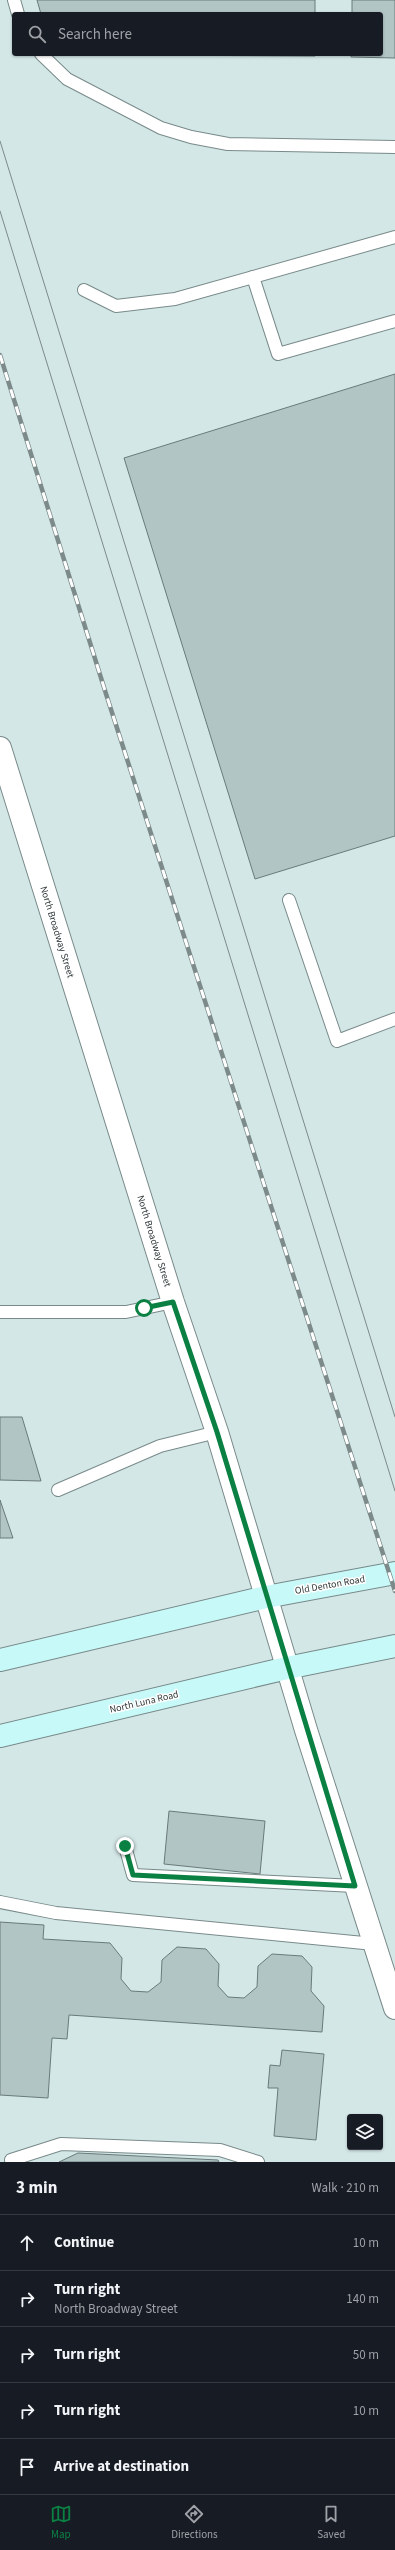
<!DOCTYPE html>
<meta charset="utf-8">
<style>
:root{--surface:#171b24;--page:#20242c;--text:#f1f3f6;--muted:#9ea1a6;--line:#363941;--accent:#0b8043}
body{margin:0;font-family:"Source Sans 3",sans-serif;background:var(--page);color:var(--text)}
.controls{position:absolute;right:12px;bottom:12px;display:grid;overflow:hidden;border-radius:4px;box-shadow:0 1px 3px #0004}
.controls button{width:36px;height:36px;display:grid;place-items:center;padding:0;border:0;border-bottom:1px solid var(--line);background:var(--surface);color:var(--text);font:20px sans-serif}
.stop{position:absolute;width:12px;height:12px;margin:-9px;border:3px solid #0b8043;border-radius:50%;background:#fff}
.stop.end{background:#0b8043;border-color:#fff;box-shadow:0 1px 4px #0008}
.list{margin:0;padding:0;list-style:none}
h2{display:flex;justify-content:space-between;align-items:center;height:52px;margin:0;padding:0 16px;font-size:17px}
h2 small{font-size:13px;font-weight:400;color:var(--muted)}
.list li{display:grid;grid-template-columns:26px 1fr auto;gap:12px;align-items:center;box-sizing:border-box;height:56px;padding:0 16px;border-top:1px solid var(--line)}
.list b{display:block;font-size:15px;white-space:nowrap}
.list p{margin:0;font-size:13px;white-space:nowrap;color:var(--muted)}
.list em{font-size:13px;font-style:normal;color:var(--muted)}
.icon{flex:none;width:22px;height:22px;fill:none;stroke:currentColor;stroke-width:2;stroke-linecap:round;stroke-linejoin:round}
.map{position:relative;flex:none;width:395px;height:2162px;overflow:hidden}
.search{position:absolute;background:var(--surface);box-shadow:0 1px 3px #0004;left:12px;right:12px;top:12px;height:44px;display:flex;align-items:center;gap:10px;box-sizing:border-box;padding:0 14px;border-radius:4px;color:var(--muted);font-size:15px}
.sheet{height:332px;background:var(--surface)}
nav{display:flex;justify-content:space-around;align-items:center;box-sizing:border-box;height:56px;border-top:1px solid var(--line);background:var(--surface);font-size:11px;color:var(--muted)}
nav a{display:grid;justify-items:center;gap:2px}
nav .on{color:var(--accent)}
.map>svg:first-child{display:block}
.building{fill:#b2c5c5;stroke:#697a7a}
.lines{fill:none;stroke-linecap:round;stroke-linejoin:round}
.service-casing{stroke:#788a89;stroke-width:14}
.tertiary-casing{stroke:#788a89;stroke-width:24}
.secondary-casing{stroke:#788a89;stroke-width:24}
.service{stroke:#fff;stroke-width:12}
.tertiary{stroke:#fff;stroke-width:22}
.secondary{stroke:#c8f9f9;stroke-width:22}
.tram{stroke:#7d8a8a;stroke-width:1}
.rail-casing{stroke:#7d8a8a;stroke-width:4.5}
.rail{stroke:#fff;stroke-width:3;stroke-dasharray:9;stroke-linecap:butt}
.route{stroke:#0b8043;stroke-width:5}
.labels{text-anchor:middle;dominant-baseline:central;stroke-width:3;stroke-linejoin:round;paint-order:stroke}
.street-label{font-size:10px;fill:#313939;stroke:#fff}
</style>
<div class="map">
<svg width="395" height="2162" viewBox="0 0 395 2162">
<rect width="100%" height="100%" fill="#d4e7e7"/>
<g class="building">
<path d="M37 0H315V14H41Z"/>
<path d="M352 0H395V58L351 57V54H381V14H352Z"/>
<path d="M124 54H315V56L124 55Z"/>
<path d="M395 374V836L255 879 124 458Z"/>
<path d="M0 1417H22L41 1481 0 1480Z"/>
<path d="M0 1500 13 1538H0Z"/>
<path d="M169 1811 265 1821 260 1874 164 1864Z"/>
<path d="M0 1922 44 1925 43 1939 110 1943 122 1958 121 1979 131 1991 148 1992 161 1982 162 1960 177 1947 206 1949 219 1964 218 1986 228 1997 244 1998 257 1987 258 1966 272 1954 302 1956 312 1967 311 1991 324 2006 322 2032 69 2015 67 2039 52 2038 48 2098 0 2095Z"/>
<path d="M282 2050 324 2054 316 2140 274 2136 278 2088H268L270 2065 280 2066Z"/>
<path d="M78 2153 218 2160 219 2162H59Z"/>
</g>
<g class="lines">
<defs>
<g id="service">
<path d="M14 0 18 14"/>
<path d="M41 54 67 79 161 128 191 137 228 144 395 147"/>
<path d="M253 277 278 354 395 321"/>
<path d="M84 290 116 306 175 299 395 237"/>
<path d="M289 900 337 1041 395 1019"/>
<path d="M0 1312H126L173 1302"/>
<path d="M58 1490 160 1446 217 1432"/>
<path d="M125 1846 133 1875 355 1886"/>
<path d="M0 1902 56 1913 374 1944"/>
<path d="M11 2160 61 2144 220 2150 258 2162"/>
</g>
<path id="tertiary" d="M0 748 173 1302 217 1432 306 1730 395 2008"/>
<g id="secondary">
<path d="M0 1660 266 1597 395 1573"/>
<path d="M0 1736 287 1668 395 1646"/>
</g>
</defs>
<use href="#service" class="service-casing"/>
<use href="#tertiary" class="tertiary-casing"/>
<use href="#secondary" class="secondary-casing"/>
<use href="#service" class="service"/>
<use href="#tertiary" class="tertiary"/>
<use href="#secondary" class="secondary"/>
<g class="tram">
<path d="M0 141 395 1417"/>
<path d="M0 211 395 1491"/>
</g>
<defs>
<path id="rail" d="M0 355 107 697 395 1591"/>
</defs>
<use href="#rail" class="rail-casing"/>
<use href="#rail" class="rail"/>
</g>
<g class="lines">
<path class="route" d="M125 1846 133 1875 355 1886 217 1432 173 1302 144 1308"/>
</g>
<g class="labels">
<g class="street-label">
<text transform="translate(57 932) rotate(73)">North Broadway Street</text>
<text transform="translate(154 1241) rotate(73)">North Broadway Street</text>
<text transform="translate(330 1585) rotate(-10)">Old Denton Road</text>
<text transform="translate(144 1702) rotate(-13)">North Luna Road</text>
</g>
</g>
</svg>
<div class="controls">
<button><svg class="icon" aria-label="layers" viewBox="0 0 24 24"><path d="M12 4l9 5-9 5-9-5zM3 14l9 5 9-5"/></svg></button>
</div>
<div class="stop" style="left:144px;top:1308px"></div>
<div class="stop end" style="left:125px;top:1846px"></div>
<div class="search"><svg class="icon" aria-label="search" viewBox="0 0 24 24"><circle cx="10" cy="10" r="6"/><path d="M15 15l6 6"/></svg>Search here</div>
</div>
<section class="sheet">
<h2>3 min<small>Walk · 210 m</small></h2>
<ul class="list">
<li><svg class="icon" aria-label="ahead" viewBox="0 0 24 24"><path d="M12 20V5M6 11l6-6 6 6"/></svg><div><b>Continue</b></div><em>10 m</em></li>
<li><svg class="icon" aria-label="right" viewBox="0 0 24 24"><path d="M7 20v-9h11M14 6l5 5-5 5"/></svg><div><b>Turn right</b><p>North Broadway Street</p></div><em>140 m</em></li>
<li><svg class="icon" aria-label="right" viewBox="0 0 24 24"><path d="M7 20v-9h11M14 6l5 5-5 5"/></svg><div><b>Turn right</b></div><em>50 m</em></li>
<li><svg class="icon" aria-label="right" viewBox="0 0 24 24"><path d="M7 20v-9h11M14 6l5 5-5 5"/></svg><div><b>Turn right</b></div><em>10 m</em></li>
<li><svg class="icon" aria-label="arrive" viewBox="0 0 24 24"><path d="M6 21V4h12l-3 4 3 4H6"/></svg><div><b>Arrive at destination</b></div></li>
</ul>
</section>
<nav>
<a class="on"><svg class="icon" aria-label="map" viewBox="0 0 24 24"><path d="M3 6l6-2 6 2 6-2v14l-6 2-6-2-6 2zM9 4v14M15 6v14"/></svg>Map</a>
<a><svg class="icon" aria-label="directions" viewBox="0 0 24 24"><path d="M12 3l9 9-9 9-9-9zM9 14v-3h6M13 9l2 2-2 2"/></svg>Directions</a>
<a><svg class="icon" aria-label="saved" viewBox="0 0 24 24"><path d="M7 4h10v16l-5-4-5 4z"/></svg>Saved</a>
</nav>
